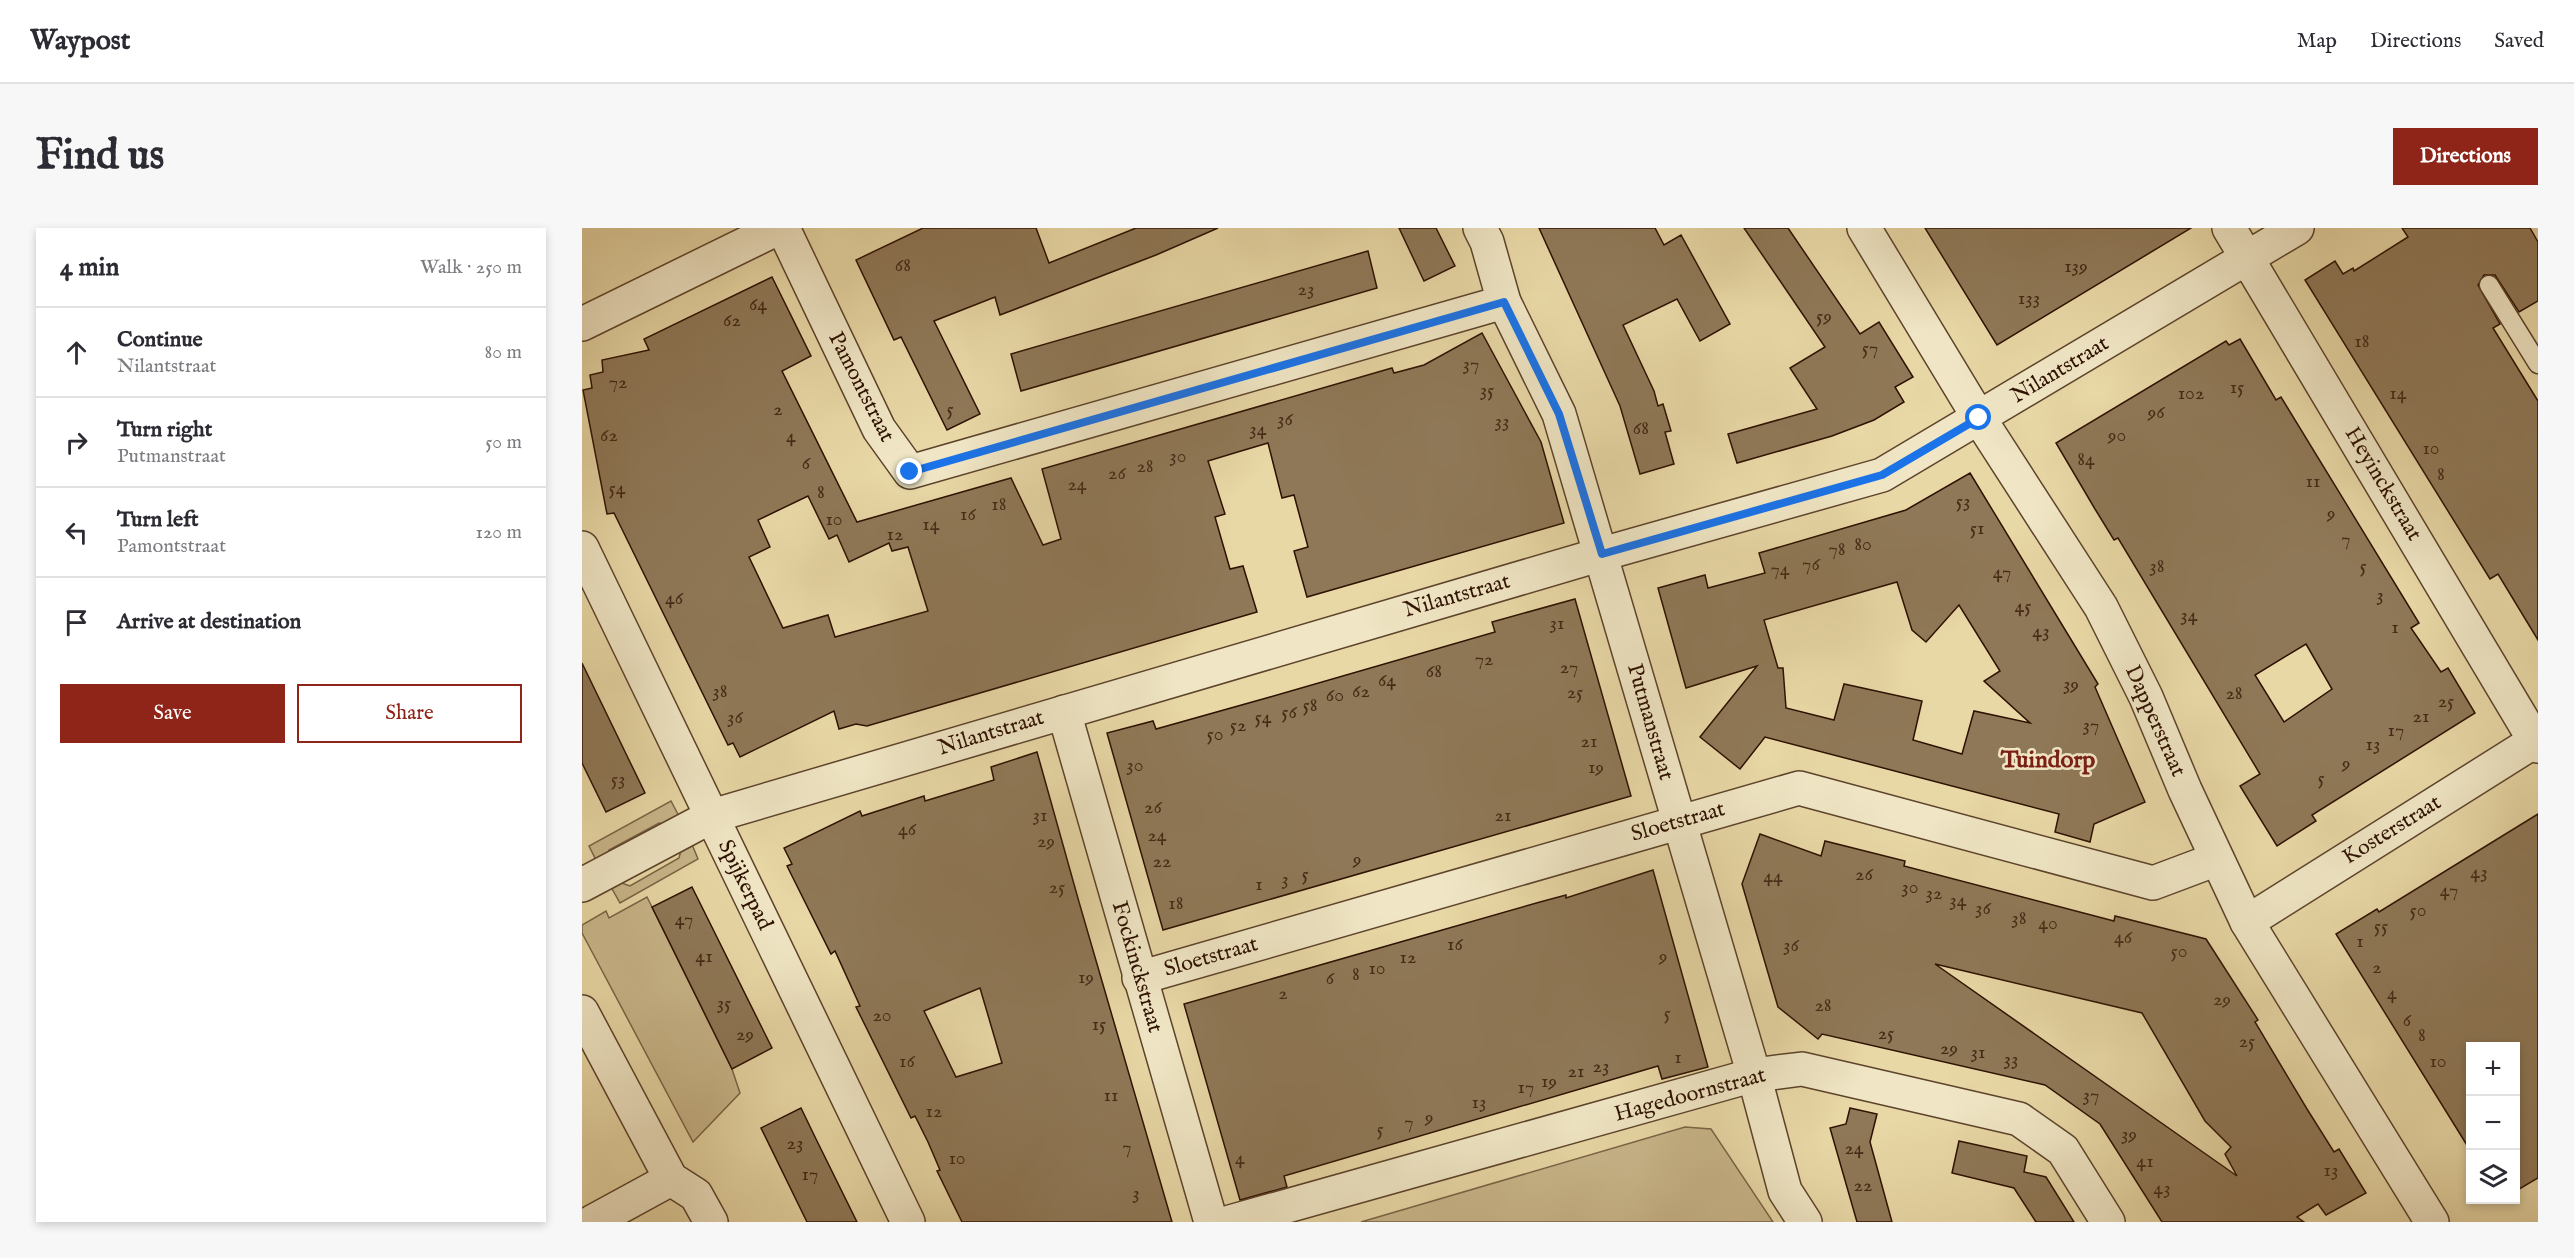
<!DOCTYPE html>
<meta charset="utf-8">
<style>
:root{--surface:#fff;--page:#f7f7f7;--text:#2b2b33;--muted:#7c7c81;--line:#e1e1e2;--accent:#8f2418}
body{margin:0;font-family:"IM FELL English",serif;background:var(--page);color:var(--text)}
.controls{position:absolute;right:18px;bottom:18px;display:grid;overflow:hidden;border-radius:0px;box-shadow:0 3px 9px #0003}
.controls button{width:54px;height:54px;display:grid;place-items:center;padding:0;border:0;border-bottom:2px solid var(--line);background:var(--surface);color:var(--text);font:30px sans-serif}
.stop{position:absolute;width:18px;height:18px;margin:-14px;border:4px solid #1a73e8;border-radius:50%;background:#fff}
.stop.end{background:#1a73e8;border-color:#fff;box-shadow:0 2px 6px #0008}
.list{margin:0;padding:0;list-style:none}
h2{display:flex;justify-content:space-between;align-items:center;height:78px;margin:0;padding:0 24px;font-size:26px}
h2 small{font-size:20px;font-weight:400;color:var(--muted)}
.list li{display:grid;grid-template-columns:39px 1fr auto;gap:18px;align-items:center;box-sizing:border-box;height:90px;padding:0 24px;border-top:2px solid var(--line)}
.list b{display:block;font-size:22px;white-space:nowrap}
.list p{margin:0;font-size:20px;white-space:nowrap;color:var(--muted)}
.list em{font-size:20px;font-style:normal;color:var(--muted)}
.actions{display:flex;gap:12px;padding:18px 24px}
.actions a{flex:1;padding:14px 0;border:2px solid var(--accent);border-radius:0px;text-align:center;font-size:21px;color:var(--accent)}
.actions .main{background:var(--accent);color:#fff}
.icon{flex:none;width:33px;height:33px;fill:none;stroke:currentColor;stroke-width:2;stroke-linecap:round;stroke-linejoin:round}
.map{position:relative;flex:none;width:1956px;height:994px;overflow:hidden;border-radius:0px}
header{display:flex;align-items:center;gap:36px;box-sizing:border-box;height:84px;padding:0 30px;background:var(--surface);border-bottom:2px solid var(--line)}
header strong{font-size:28px}
nav{display:flex;gap:33px;margin-inline-start:auto;font-size:21px}
.intro{display:flex;align-items:center;justify-content:space-between;box-sizing:border-box;height:144px;padding:0 36px}
h1{margin:0;font-size:42px}
.button{padding:15px 27px;border-radius:0px;background:var(--accent);color:#fff;font-size:21px;font-weight:700}
main{display:flex;gap:36px;padding:0 36px}
aside{flex:1;background:var(--surface);border-radius:0px;box-shadow:0 3px 9px #0003}
.map>svg:first-child{display:block}
.green{fill:#c8b68a;stroke:#7b6446;stroke-width:1.5}
.building{fill:#8f7857;stroke:#2e1102;stroke-width:1.5;fill-rule:evenodd}
.lines{fill:none;stroke-linecap:round;stroke-linejoin:round}
.service-casing{stroke:#5c432b;stroke-width:21}
.minor-casing{stroke:#5c432b;stroke-width:36}
.service{stroke:#f0e6c5;stroke-width:18}
.minor{stroke:#f0e6c5;stroke-width:33}
.route{stroke:#1a73e8;stroke-width:8}
.labels{text-anchor:middle;dominant-baseline:central;stroke-width:5;stroke-linejoin:round;paint-order:stroke}
.number-label{font-size:20px;fill:#462b17}
.street-label{font-size:22px;fill:#2e1102;stroke:#f0e6c5}
.neighbourhood-label{font-size:24px;font-weight:bold;fill:#7a1f14;stroke:#f0e6c5}
</style>
<header>
<strong>Waypost</strong>
<nav><a>Map</a><a>Directions</a><a>Saved</a></nav>
</header>
<div class="intro"><h1>Find us</h1><a class="button">Directions</a></div>
<main>
<aside>
<h2>4 min<small>Walk · 250 m</small></h2>
<ul class="list">
<li><svg class="icon" aria-label="ahead" viewBox="0 0 24 24"><path d="M12 20V5M6 11l6-6 6 6"/></svg><div><b>Continue</b><p>Nilantstraat</p></div><em>80 m</em></li>
<li><svg class="icon" aria-label="right" viewBox="0 0 24 24"><path d="M7 20v-9h11M14 6l5 5-5 5"/></svg><div><b>Turn right</b><p>Putmanstraat</p></div><em>50 m</em></li>
<li><svg class="icon" aria-label="left" viewBox="0 0 24 24"><path d="M17 20v-9H6M10 6l-5 5 5 5"/></svg><div><b>Turn left</b><p>Pamontstraat</p></div><em>120 m</em></li>
<li><svg class="icon" aria-label="arrive" viewBox="0 0 24 24"><path d="M6 21V4h12l-3 4 3 4H6"/></svg><div><b>Arrive at destination</b></div></li>
</ul>
<div class="actions"><a class="main">Save</a><a>Share</a></div>
</aside>
<div class="map">
<svg width="1956" height="994" viewBox="0 0 1956 994">
<rect width="100%" height="100%" fill="#e8d8a6"/>
<filter id="stains"><feTurbulence type="fractalNoise" baseFrequency=".00333" numOctaves="4"/><feColorMatrix values="0 0 0 0 .2 0 0 0 0 .09 0 0 0 0 .02 0 0 0 .5 -.17"/></filter>
<radialGradient id="worn" r=".72"><stop offset=".6" stop-color="#630" stop-opacity="0"/><stop offset="1" stop-color="#630" stop-opacity=".3"/></radialGradient>
<g class="green">
<path d="M89 573 99 592 89 598 77 595 27 622 24 634 17 638 7 618Z"/>
<path d="M109 614 116 631 38 675 29 659 37 654 48 658 97 630 100 618Z"/>
<path d="M65 669 150 841 158 865 111 914 0 705V697L24 683 27 690Z"/>
<path d="M1103 899 1129 901 1191 994H779Z"/>
</g>
<g class="building">
<path d="M341 0H454L467 35 554 0H636L574 27 418 87 413 69 352 93 398 186 365 202 319 109 312 112 274 32Z"/>
<path d="M817 0H854L873 38 842 53Z"/>
<path d="M957 0H1073L1082 17 1099 7 1148 96 1118 113 1095 71 1041 97 1072 163 1076 178 1081 176 1089 203 1083 204 1092 236 1058 246 1038 178Z"/>
<path d="M1162 0H1206L1278 106 1297 94 1331 149 1313 159 1322 174 1292 192 1250 208 1155 235 1146 206 1235 181 1208 140 1243 119Z"/>
<path d="M1343 0H1609L1415 117Z"/>
<path d="M1820 0H1948L1956 14V73L1937 84 1913 47H1902L1896 57 1918 96 1911 100 1956 173V412L1916 346 1908 351 1723 52 1753 33 1761 46 1771 40 1772 43 1826 9Z"/>
<path d="M786 23 795 60 439 163 429 126Z"/>
<path d="M190 49 229 128 200 143 275 294 429 250 461 317 479 311 460 241 810 140 812 145 842 137 900 105 959 214 982 295 725 369 712 323 726 319 712 267 700 270 686 215 659 223 626 233 643 286 633 289 648 341 661 338 675 384 285 498 274 496 257 501 252 483 158 529 151 515 146 517 32 285 25 286 1 162 10 160 8 147 21 144 20 132 67 122 62 111ZM226 268 247 311 255 307 267 334 307 315 310 323 326 319 346 383 253 409 246 387 201 400 167 329 188 319 176 292Z"/>
<path d="M1658 111 1694 172 1699 169 1837 395 1829 400 1859 444 1866 440 1893 485 1730 587 1734 593 1695 618 1658 558 1678 546 1536 310 1532 312 1513 281 1474 215 1644 113 1647 117ZM1724 416 1750 461 1702 494 1673 447Z"/>
<path d="M1388 245 1516 456 1513 459 1563 574 1512 596 1508 614 1473 604 1477 586 1183 509 1158 541 1118 509 1175 438 1104 460 1076 360 1123 347 1126 360 1183 345 1177 325 1324 282ZM1315 354 1330 402 1344 414 1377 377 1418 443 1402 453 1448 495 1392 483 1380 526 1331 512 1340 473 1262 456 1252 492 1204 480 1201 440H1196L1182 392Z"/>
<path d="M993 371 1049 568 581 702 525 505 571 493 574 501 688 469 913 404 910 394Z"/>
<path d="M0 435 63 565 24 584 0 535Z"/>
<path d="M455 524 497 674 590 994H380L355 943 358 942 346 914 333 888 329 890 274 779 278 778 253 723 249 726 205 638 210 636 202 620 278 583 280 588 342 568 343 573 412 552 409 539ZM398 760 420 835 374 849 342 783Z"/>
<path d="M1956 586V950L1934 963V819H1888V922L1754 706 1795 681 1797 684Z"/>
<path d="M1178 606 1239 628 1243 613 1323 633 1322 638 1532 693 1533 688 1624 711 1676 792 1673 794 1725 881 1752 924 1757 921 1784 965 1744 987 1736 976 1715 989 1722 994H1580L1518 896 1463 857 1240 806 1236 811 1196 779 1160 656ZM1353 736 1560 785 1623 893 1649 919 1643 926 1655 948Z"/>
<path d="M1071 642 1126 839 1080 851 1076 838 702 948 705 959 658 972 602 776 958 674 984 667V670Z"/>
<path d="M110 659 190 820 150 841 70 679Z"/>
<path d="M219 880 234 911 275 994H225L179 900Z"/>
<path d="M1268 880 1295 886 1288 914 1310 994H1275L1248 900 1264 896Z"/>
<path d="M1377 913 1445 928 1442 944 1464 949 1492 994H1454L1432 960 1370 945Z"/>
</g>
<g class="lines">
<defs>
<path id="service" d="M1907 57 1956 136"/>
<g id="minor">
<path d="M201 0 297 201 328 244 922 74"/>
<path d="M898 0 905 14 922 74 977 186 1172 847 1203 963 1223 994"/>
<path d="M1282 0 1397 190 1519 379 1564 469 1603 562 1665 694 1850 994"/>
<path d="M1647 0 1956 518"/>
<path d="M0 96 196 0"/>
<path d="M0 320 326 994"/>
<path d="M482 484 629 994"/>
<path d="M0 657 130 588 1020 326 1300 247 1715 0"/>
<path d="M1665 694 1956 511"/>
<path d="M557 750 1217 560 1571 655 1635 631"/>
<path d="M0 784 89 951 114 967 129 994"/>
<path d="M10 994 89 951"/>
<path d="M648 994 1172 847 1220 841 1437 891 1481 922 1526 994"/>
</g>
</defs>
<use href="#service" class="service-casing"/>
<use href="#minor" class="minor-casing"/>
<use href="#service" class="service"/>
<use href="#minor" class="minor"/>
</g>
<g class="lines">
<path class="route" d="M328 244 922 74 977 186 1020 326 1300 247 1397 190"/>
</g>
<g class="labels">
<g class="number-label">
<text x="321" y="37">68</text>
<text x="1494" y="38">139</text>
<text x="724" y="61">23</text>
<text x="1447" y="70">133</text>
<text x="176" y="76">64</text>
<text x="1242" y="88">59</text>
<text x="150" y="92">62</text>
<text x="1780" y="113">18</text>
<text x="1288" y="120">57</text>
<text x="889" y="136">37</text>
<text x="36" y="154">72</text>
<text x="1655" y="159">15</text>
<text x="905" y="162">35</text>
<text x="1609" y="165">102</text>
<text x="1816" y="165">14</text>
<text x="196" y="181">2</text>
<text x="368" y="181">5</text>
<text x="1574" y="184">96</text>
<text x="703" y="191">36</text>
<text x="920" y="193">33</text>
<text x="1059" y="200">68</text>
<text x="676" y="201">34</text>
<text x="27" y="207">62</text>
<text x="1535" y="207">90</text>
<text x="209" y="208">4</text>
<text x="1849" y="220">10</text>
<text x="596" y="228">30</text>
<text x="1504" y="231">84</text>
<text x="224" y="235">6</text>
<text x="563" y="238">28</text>
<text x="535" y="245">26</text>
<text x="1859" y="246">8</text>
<text x="1731" y="253">11</text>
<text x="495" y="256">24</text>
<text x="35" y="260">54</text>
<text x="239" y="264">8</text>
<text x="1381" y="273">53</text>
<text x="417" y="276">18</text>
<text x="1749" y="285">9</text>
<text x="386" y="286">16</text>
<text x="252" y="291">10</text>
<text x="349" y="296">14</text>
<text x="1395" y="300">51</text>
<text x="313" y="306">12</text>
<text x="1764" y="311">7</text>
<text x="1281" y="316">80</text>
<text x="1255" y="321">78</text>
<text x="1229" y="336">76</text>
<text x="1575" y="338">38</text>
<text x="1781" y="338">5</text>
<text x="1198" y="341">74</text>
<text x="1420" y="344">47</text>
<text x="1798" y="367">3</text>
<text x="92" y="370">46</text>
<text x="1441" y="378">45</text>
<text x="1607" y="387">34</text>
<text x="975" y="395">31</text>
<text x="1813" y="399">1</text>
<text x="1459" y="403">43</text>
<text x="902" y="431">72</text>
<text x="987" y="439">27</text>
<text x="852" y="443">68</text>
<text x="805" y="452">64</text>
<text x="1489" y="456">39</text>
<text x="138" y="463">38</text>
<text x="779" y="463">62</text>
<text x="993" y="464">25</text>
<text x="1652" y="465">28</text>
<text x="753" y="467">60</text>
<text x="1864" y="473">25</text>
<text x="728" y="477">58</text>
<text x="707" y="484">56</text>
<text x="1839" y="488">21</text>
<text x="153" y="489">36</text>
<text x="681" y="489">54</text>
<text x="656" y="497">52</text>
<text x="1509" y="497">37</text>
<text x="1814" y="502">17</text>
<text x="633" y="506">50</text>
<text x="1007" y="513">21</text>
<text x="1791" y="516">13</text>
<text x="1764" y="535">9</text>
<text x="553" y="537">30</text>
<text x="1014" y="539">19</text>
<text x="1739" y="550">5</text>
<text x="36" y="551">53</text>
<text x="571" y="579">26</text>
<text x="458" y="587">31</text>
<text x="921" y="587">21</text>
<text x="325" y="601">46</text>
<text x="575" y="607">24</text>
<text x="464" y="613">29</text>
<text x="775" y="631">9</text>
<text x="580" y="633">22</text>
<text x="1897" y="644">43</text>
<text x="723" y="646">5</text>
<text x="1282" y="646">26</text>
<text x="1191" y="648">44</text>
<text x="703" y="651">3</text>
<text x="677" y="656">1</text>
<text x="475" y="659">25</text>
<text x="1328" y="659">30</text>
<text x="1867" y="662">47</text>
<text x="1352" y="665">32</text>
<text x="1376" y="672">34</text>
<text x="594" y="675">18</text>
<text x="1401" y="680">36</text>
<text x="1836" y="682">50</text>
<text x="1437" y="690">38</text>
<text x="102" y="691">47</text>
<text x="1466" y="695">40</text>
<text x="1799" y="698">55</text>
<text x="1541" y="709">46</text>
<text x="1778" y="713">1</text>
<text x="873" y="716">16</text>
<text x="1209" y="717">36</text>
<text x="1597" y="723">50</text>
<text x="122" y="728">41</text>
<text x="1081" y="728">9</text>
<text x="826" y="729">12</text>
<text x="1795" y="739">2</text>
<text x="795" y="740">10</text>
<text x="774" y="746">8</text>
<text x="504" y="749">19</text>
<text x="748" y="750">6</text>
<text x="701" y="765">2</text>
<text x="1810" y="765">4</text>
<text x="1640" y="771">29</text>
<text x="142" y="775">35</text>
<text x="1241" y="777">28</text>
<text x="1085" y="785">5</text>
<text x="300" y="787">20</text>
<text x="1825" y="792">6</text>
<text x="517" y="796">15</text>
<text x="1304" y="805">25</text>
<text x="163" y="806">29</text>
<text x="1840" y="807">8</text>
<text x="1665" y="813">25</text>
<text x="1367" y="820">29</text>
<text x="1396" y="824">31</text>
<text x="1096" y="829">1</text>
<text x="1429" y="831">33</text>
<text x="325" y="833">16</text>
<text x="1856" y="833">10</text>
<text x="1019" y="838">23</text>
<text x="994" y="843">21</text>
<text x="967" y="853">19</text>
<text x="944" y="859">17</text>
<text x="529" y="867">11</text>
<text x="1509" y="867">37</text>
<text x="897" y="874">13</text>
<text x="352" y="883">12</text>
<text x="847" y="889">9</text>
<text x="827" y="894">7</text>
<text x="798" y="901">5</text>
<text x="1547" y="906">39</text>
<text x="213" y="915">23</text>
<text x="545" y="919">7</text>
<text x="1272" y="920">24</text>
<text x="375" y="930">10</text>
<text x="658" y="930">4</text>
<text x="1563" y="933">41</text>
<text x="1749" y="942">13</text>
<text x="228" y="946">17</text>
<text x="1281" y="957">22</text>
<text x="1580" y="960">43</text>
<text x="554" y="965">3</text>
</g>
<g class="street-label">
<text transform="translate(1478 142) rotate(-31)">Nilantstraat</text>
<text transform="translate(279 159) rotate(63)">Pamontstraat</text>
<text transform="translate(1801 256) rotate(59)">Heyinckstraat</text>
<text transform="translate(875 368) rotate(-16)">Nilantstraat</text>
<text transform="translate(1573 493) rotate(66)">Dapperstraat</text>
<text transform="translate(1068 494) rotate(74)">Putmanstraat</text>
<text transform="translate(409 505) rotate(-17)">Nilantstraat</text>
<text transform="translate(1096 594) rotate(-16)">Sloetstraat</text>
<text transform="translate(1810 602) rotate(-32)">Kosterstraat</text>
<text transform="translate(163 657) rotate(64)">Spijkerpad</text>
<text transform="translate(629 729) rotate(-16)">Sloetstraat</text>
<text transform="translate(555 739) rotate(74)">Fockinckstraat</text>
<text transform="translate(1108 867) rotate(-15)">Hagedoornstraat</text>
</g>
<g class="neighbourhood-label">
<text x="1466" y="532">Tuindorp</text>
</g>
</g>
<rect width="100%" height="100%" filter="url(#stains)"/>
<rect width="100%" height="100%" fill="url(#worn)"/>
</svg>
<div class="controls">
<button>+</button>
<button>−</button>
<button><svg class="icon" aria-label="layers" viewBox="0 0 24 24"><path d="M12 4l9 5-9 5-9-5zM3 14l9 5 9-5"/></svg></button>
</div>
<div class="stop" style="left:1397px;top:190px"></div>
<div class="stop end" style="left:328px;top:244px"></div>
</div>
</main>
